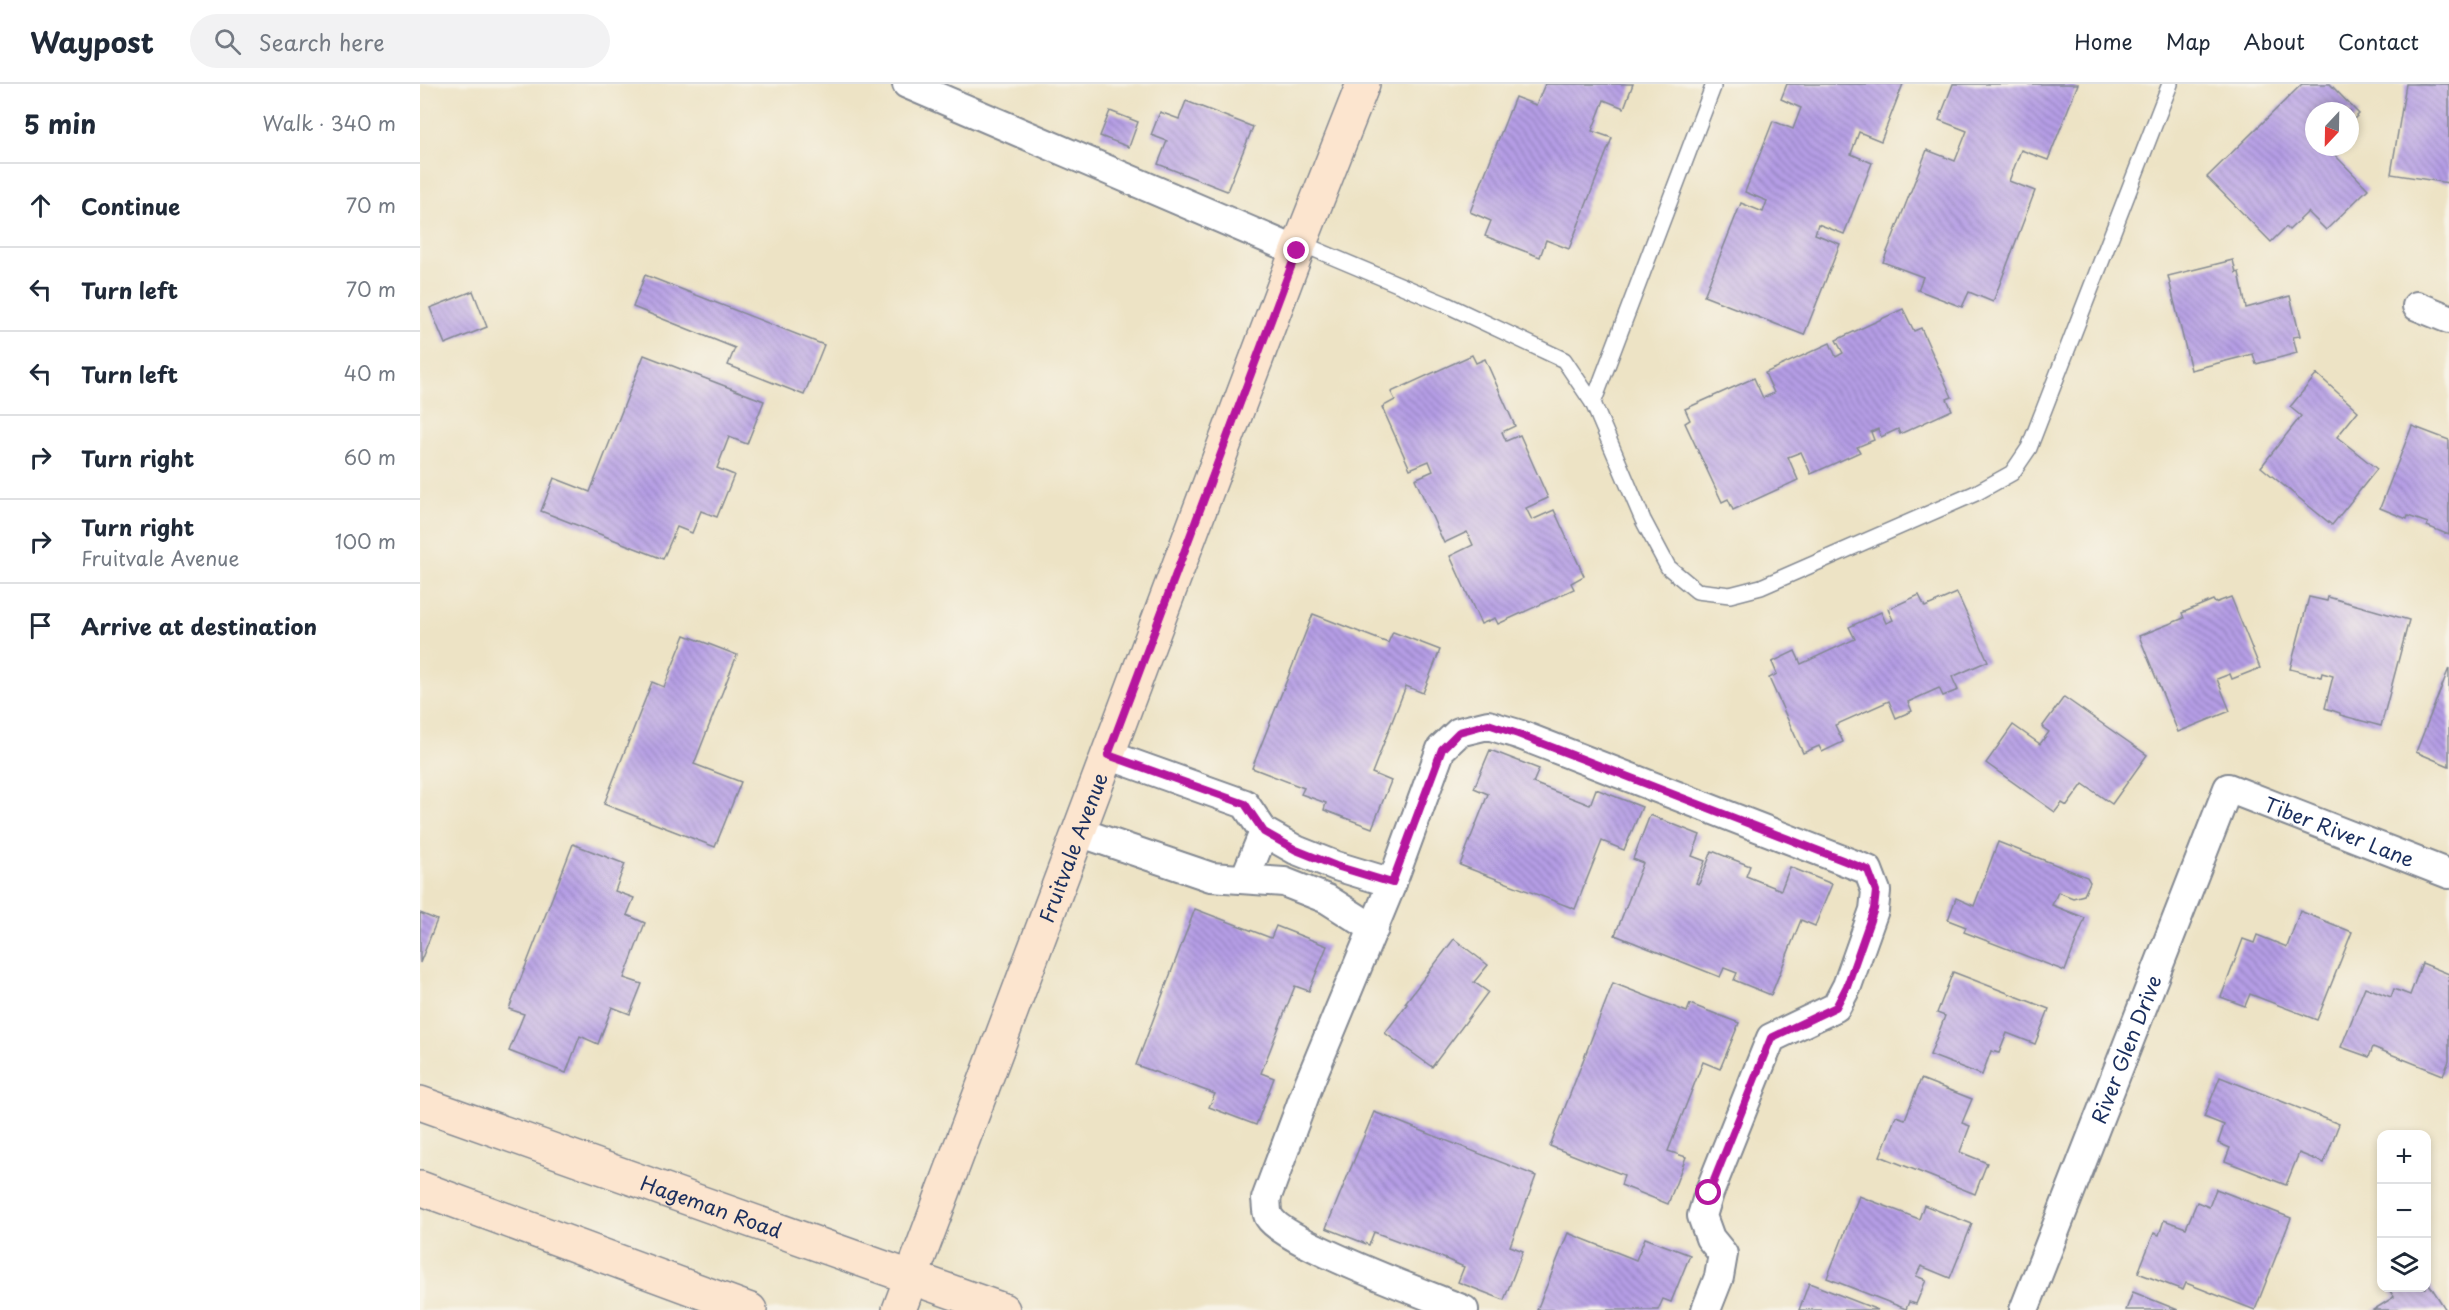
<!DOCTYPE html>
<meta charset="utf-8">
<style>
:root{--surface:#fff;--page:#f2f2f3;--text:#1f2937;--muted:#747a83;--line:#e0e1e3}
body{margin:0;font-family:"Playpen Sans",sans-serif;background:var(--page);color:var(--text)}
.controls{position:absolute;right:18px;bottom:18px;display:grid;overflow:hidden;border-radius:12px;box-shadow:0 3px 9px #0003}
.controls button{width:54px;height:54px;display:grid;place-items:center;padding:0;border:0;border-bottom:2px solid var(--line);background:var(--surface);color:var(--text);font:30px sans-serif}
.compass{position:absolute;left:1885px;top:18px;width:54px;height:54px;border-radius:50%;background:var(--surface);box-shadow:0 3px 9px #0003;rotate:202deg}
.stop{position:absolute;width:18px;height:18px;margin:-14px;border:4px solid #b5179e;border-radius:50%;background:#fff}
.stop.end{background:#b5179e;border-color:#fff;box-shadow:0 2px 6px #0008}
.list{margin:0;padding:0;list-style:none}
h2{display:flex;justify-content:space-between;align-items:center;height:78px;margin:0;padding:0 24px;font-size:26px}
h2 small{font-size:20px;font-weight:400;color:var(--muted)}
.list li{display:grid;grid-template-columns:39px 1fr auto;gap:18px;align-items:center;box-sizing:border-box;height:84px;padding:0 24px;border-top:2px solid var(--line)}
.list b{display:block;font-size:22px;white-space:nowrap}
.list p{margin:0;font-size:20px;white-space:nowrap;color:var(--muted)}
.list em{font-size:20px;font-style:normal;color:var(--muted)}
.icon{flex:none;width:33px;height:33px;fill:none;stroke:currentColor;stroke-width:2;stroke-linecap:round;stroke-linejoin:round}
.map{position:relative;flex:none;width:2029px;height:1226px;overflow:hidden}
header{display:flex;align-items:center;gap:36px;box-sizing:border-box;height:84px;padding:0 30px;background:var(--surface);border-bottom:2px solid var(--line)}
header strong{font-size:28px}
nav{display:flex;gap:33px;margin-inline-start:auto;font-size:21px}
.search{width:420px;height:54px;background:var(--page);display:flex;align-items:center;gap:15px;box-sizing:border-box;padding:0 21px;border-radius:33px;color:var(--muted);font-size:22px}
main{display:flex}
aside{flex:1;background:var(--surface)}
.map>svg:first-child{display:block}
.building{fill:url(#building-back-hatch)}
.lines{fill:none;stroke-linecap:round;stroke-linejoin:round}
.service-casing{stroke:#848992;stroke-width:18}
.minor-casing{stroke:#848992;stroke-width:32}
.secondary-casing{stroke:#848992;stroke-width:36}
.service{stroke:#fff;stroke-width:15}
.minor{stroke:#fff;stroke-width:28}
.secondary{stroke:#fce5cf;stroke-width:33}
.route{stroke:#b5179e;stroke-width:8}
.labels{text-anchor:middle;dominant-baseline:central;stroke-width:4.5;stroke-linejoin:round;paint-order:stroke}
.street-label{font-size:20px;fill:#1b2f5e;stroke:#f7f3e8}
</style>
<header>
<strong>Waypost</strong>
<div class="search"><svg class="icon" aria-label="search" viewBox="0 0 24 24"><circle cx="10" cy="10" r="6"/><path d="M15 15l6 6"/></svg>Search here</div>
<nav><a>Home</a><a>Map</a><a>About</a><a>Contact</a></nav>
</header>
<main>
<aside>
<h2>5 min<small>Walk · 340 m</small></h2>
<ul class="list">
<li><svg class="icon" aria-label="ahead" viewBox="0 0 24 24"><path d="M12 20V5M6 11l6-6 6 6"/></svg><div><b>Continue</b></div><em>70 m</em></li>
<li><svg class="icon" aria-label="left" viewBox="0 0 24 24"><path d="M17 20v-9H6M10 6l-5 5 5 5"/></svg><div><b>Turn left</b></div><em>70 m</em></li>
<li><svg class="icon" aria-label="left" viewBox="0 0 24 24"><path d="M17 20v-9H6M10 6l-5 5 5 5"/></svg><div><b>Turn left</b></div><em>40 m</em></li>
<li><svg class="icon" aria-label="right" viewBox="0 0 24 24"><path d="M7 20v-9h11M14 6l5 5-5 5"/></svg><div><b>Turn right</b></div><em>60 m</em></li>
<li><svg class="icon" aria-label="right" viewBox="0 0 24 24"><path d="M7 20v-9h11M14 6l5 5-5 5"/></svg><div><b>Turn right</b><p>Fruitvale Avenue</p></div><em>100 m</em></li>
<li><svg class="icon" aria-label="arrive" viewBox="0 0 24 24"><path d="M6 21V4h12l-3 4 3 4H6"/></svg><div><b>Arrive at destination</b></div></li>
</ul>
</aside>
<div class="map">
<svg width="2029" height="1226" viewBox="0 0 2029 1226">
<defs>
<pattern id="building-back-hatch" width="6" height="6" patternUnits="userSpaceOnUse" patternTransform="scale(1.5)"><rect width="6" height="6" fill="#b59de5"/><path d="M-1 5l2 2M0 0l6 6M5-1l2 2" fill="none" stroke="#9280bd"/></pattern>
</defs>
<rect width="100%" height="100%" fill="#f7f3e8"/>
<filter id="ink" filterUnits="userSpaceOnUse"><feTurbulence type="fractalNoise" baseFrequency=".0167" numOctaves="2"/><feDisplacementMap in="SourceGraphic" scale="12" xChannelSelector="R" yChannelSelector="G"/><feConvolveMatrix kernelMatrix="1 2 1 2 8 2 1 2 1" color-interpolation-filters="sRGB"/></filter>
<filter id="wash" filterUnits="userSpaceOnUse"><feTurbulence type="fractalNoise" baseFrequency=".008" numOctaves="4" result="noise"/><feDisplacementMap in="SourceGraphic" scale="24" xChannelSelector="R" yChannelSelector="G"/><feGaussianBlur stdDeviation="1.35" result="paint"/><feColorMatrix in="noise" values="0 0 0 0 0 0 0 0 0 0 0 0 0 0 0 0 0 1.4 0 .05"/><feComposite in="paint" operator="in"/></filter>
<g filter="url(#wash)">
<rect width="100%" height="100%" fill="#ede3c5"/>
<g id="blocks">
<g class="building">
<path d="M1125 0H1213L1204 24 1184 16 1172 47 1192 54 1149 165 1126 156 1120 173 1065 152 1071 137 1050 128 1095 13 1116 21Z"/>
<path d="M1367 0H1483L1461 57 1439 48 1431 70 1452 79 1424 150 1398 140 1395 150 1420 160 1384 251 1284 212 1321 119 1343 128 1347 117 1325 108 1353 37 1373 45 1381 24 1361 15Z"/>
<path d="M1533 0H1658L1628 76 1601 66 1589 97 1615 107 1573 218 1549 208 1542 223 1498 206 1503 193 1463 178 1507 66 1535 77 1547 47 1519 36Z"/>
<path d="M1882 0H1910L1939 30 1930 39V27H1894V63H1907L1948 105 1906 146 1888 128 1869 146 1866 143 1851 158 1787 93Z"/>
<path d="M1986 0H2029V99L1971 90Z"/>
<path d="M766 17 833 43 807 107 738 80 747 57 731 51 740 28 759 35Z"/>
<path d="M690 27 718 38 709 63 680 52Z"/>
<path d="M1813 176 1816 189 1819 188 1826 224 1870 212 1880 252 1873 253 1877 269 1836 280 1833 270 1771 286 1748 192Z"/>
<path d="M225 191 404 261 384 311 308 281 315 264 213 223Z"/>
<path d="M53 207 67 243 25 260 10 224Z"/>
<path d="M1483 225 1494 247 1501 244 1532 313 1527 315 1532 326 1480 350 1478 345 1461 353 1458 345 1451 348 1454 356 1437 363 1440 368 1391 390 1381 368 1368 373 1378 396 1313 426 1308 415 1302 418 1265 339 1270 336 1265 325 1334 294 1343 314 1354 309 1345 289 1410 259 1416 273 1423 269 1416 256Z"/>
<path d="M224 271 344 317 327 360 309 353 297 384 314 391 297 433 281 427 272 449 257 443 243 475 121 427 134 394 170 408Z"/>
<path d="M1052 271 1056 279 1065 275 1095 342 1082 348 1086 357 1100 351 1128 414 1106 424 1112 436 1134 426 1164 492 1151 499 1154 505 1078 540 1075 534 1061 540 1030 472 1053 461 1047 448 1024 459 995 395 1013 387 1009 377 990 385 962 323 975 316 971 308Z"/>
<path d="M1897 290 1938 327 1917 353 1957 385 1912 441 1841 383 1881 332 1870 323Z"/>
<path d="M1992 342 2029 356V451L2007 442 2008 439 1988 432 1987 435 1960 424Z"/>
<path d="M1537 509 1568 577 1532 593 1538 606 1523 612 1519 604 1488 618 1492 627 1476 634 1469 617 1415 641 1423 658 1402 668 1399 662 1383 669 1349 594 1357 590 1352 578 1375 567 1381 580 1435 555 1429 543 1461 528 1466 539 1473 536 1468 525 1499 511 1505 523Z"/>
<path d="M1811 513 1840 584 1812 595 1810 590 1797 595 1810 627 1758 648 1719 552 1764 534 1762 529 1793 516 1795 519Z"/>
<path d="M1889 513 1907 517 1908 513 1989 536 1961 642 1920 631V629L1905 624 1913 592 1902 589 1901 593 1870 585Z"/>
<path d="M893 530 968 559 973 548 1020 566 1003 609 986 602 952 689 971 697 952 744 904 726 906 719 881 710 884 704 832 684Z"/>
<path d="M265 551 317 571 274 680 321 698 295 763 184 720 232 598 244 603Z"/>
<path d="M2029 584V682L1996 668Z"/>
<path d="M1644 613 1727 671 1692 720 1663 700 1647 722 1642 719 1635 728 1566 679 1593 641 1620 660 1629 648 1622 643Z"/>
<path d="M1070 666 1119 685 1113 699 1170 721 1176 705 1222 723 1204 766 1182 757 1155 825 1040 781 1068 710 1054 704Z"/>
<path d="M1230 731 1280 751 1272 772 1285 777 1276 799 1279 800 1292 767 1330 782 1326 792 1361 806 1370 783 1412 800 1395 842 1381 836 1351 911 1314 896 1317 889 1304 884 1300 893 1195 851 1223 779 1213 775Z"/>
<path d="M1578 758 1667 793 1670 798 1664 811 1653 814 1638 808 1632 821 1665 834 1645 887 1544 848 1546 843 1528 836 1536 814 1554 822Z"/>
<path d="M153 760 205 780 195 807 214 814 207 831 225 839 204 894 222 900 210 930 192 923 178 960 160 952 146 989 89 967 104 930 89 925Z"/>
<path d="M775 825 851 854 856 842 907 862 889 907 875 902 841 989 854 994 836 1041 789 1023 795 1010 716 981Z"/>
<path d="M1880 827 1932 848 1897 936 1830 910 1825 922 1801 913 1823 855 1834 859 1837 851 1867 863Z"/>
<path d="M0 829 17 836 0 879Z"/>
<path d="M1034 855 1068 881 1054 898 1068 908 1012 983 965 949 987 920 985 919Z"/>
<path d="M2002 879 2029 890V977L2023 991 1953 963 1949 973 1921 963 1945 903 1971 913 1974 905 1990 911Z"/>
<path d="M1533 888 1629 925 1615 960 1587 949 1579 969 1571 967 1562 991 1510 971 1525 932 1517 929Z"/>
<path d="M1193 899 1267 928 1270 920 1319 939 1300 985 1283 978 1248 1067 1266 1073 1248 1120 1201 1101 1204 1091 1130 1062Z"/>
<path d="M1800 993 1919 1040 1904 1079 1879 1069 1866 1101 1805 1077 1810 1064 1798 1059 1804 1041 1784 1033Z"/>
<path d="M1501 995 1552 1015 1542 1039 1550 1042 1540 1068 1567 1079 1555 1110 1460 1072 1476 1032 1485 1035Z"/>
<path d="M954 1028 1116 1092 1090 1162 1103 1167 1084 1216 1038 1198 1044 1183 1021 1173 954 1148 949 1161 906 1144Z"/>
<path d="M1796 1105 1871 1134 1835 1226 1766 1199 1763 1206 1718 1189 1734 1149 1739 1151 1744 1136 1766 1144 1777 1118 1789 1123Z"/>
<path d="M1439 1112 1499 1135 1504 1121 1552 1140 1530 1194 1501 1182 1496 1192 1506 1196 1496 1220 1489 1218 1486 1225 1407 1194Z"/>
<path d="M1148 1149 1216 1176 1225 1154 1270 1171 1251 1218 1243 1215 1238 1226H1117Z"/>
<path d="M2006 1195 2026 1226H1953L1974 1213 1968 1204H2006Z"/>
<path d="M1389 1199 1458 1226H1379Z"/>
<path d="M1713 1208 1758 1226H1706Z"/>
</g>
</g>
</g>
<g filter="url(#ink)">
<use href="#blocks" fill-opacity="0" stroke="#848992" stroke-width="1.5"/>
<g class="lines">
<defs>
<g id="service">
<path d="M880 159 1025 220 1144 276 1173 319 1223 436 1248 483 1277 507 1310 511 1341 503 1556 409 1592 389 1609 364 1750 0"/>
<path d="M1173 319 1293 3"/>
</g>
<g id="minor">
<path d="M487 0 877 167"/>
<path d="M1997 222 2029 235"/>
<path d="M688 671 825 720 844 748 876 766 916 782 972 799"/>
<path d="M659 748 791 793 864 798 907 815 954 845"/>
<path d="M825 794 844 748"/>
<path d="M1044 1226C1010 1212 863 1158 849 1133 846 1129 847 1120 846 1115L890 997 972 799 1021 665 1039 648 1068 641 1098 650 1448 786 1456 807 1454 826 1427 902 1416 923 1351 954 1289 1109 1282 1132 1290 1154 1303 1170 1299 1193 1286 1226"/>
<path id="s1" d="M1604 1226 1808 704 2029 790"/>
</g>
<g id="secondary">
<path id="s2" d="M0 1019 583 1226"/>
<path d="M0 1104 330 1226"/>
<path id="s3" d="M479 1226 877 167 943 0"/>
</g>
</defs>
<use href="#service" class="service-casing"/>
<use href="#minor" class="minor-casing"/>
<use href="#secondary" class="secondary-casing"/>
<use href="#service" class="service"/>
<use href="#minor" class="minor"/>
<use href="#secondary" class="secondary"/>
</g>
</g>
<g class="lines" filter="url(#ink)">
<path class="route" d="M877 167 688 671 825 720 844 748 876 766 916 782 972 799 1022 665 1039 648 1068 640 1098 650 1448 786 1456 807 1454 825 1427 902 1416 923 1351 954 1289 1109"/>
</g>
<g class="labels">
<g class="street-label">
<text stroke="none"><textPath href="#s1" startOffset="680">Tiber River Lane</textPath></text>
<text stroke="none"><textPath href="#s3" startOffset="494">Fruitvale Avenue</textPath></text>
<text stroke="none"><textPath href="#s1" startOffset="280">River Glen Drive</textPath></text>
<text stroke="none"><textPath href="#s2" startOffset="309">Hageman Road</textPath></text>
</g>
</g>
</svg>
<div class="controls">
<button>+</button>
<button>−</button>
<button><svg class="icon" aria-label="layers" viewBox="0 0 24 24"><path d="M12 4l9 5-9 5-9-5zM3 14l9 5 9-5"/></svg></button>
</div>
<svg class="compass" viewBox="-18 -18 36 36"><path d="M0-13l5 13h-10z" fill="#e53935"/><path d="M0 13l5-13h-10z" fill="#747a83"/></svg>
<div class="stop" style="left:1289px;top:1109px"></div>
<div class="stop end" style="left:877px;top:167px"></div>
</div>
</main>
